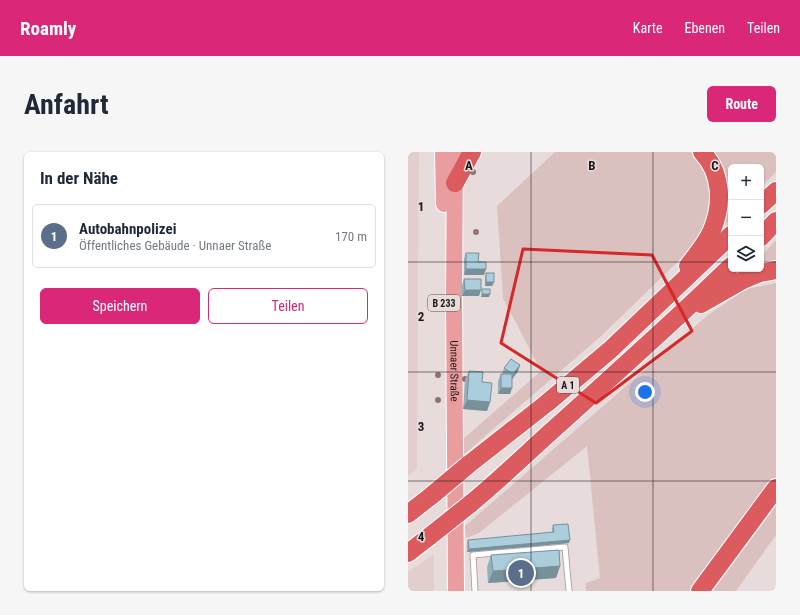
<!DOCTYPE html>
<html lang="de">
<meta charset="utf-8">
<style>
:root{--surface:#fff;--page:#f6f6f7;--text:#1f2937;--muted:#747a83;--line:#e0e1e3;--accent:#db2777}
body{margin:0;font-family:"Roboto Condensed",sans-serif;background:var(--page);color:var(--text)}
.controls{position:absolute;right:12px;top:12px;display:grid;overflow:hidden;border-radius:6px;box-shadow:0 1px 3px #0004}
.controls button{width:36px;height:36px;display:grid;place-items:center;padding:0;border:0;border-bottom:1px solid var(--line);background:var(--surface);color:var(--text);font:20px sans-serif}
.you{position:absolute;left:237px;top:240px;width:14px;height:14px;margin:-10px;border:3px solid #fff;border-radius:50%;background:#1a73e8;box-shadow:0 0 0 6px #1a73e833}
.badge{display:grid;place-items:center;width:26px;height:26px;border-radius:50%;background:var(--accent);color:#fff;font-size:13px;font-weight:700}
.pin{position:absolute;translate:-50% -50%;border:2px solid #fff;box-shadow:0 1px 4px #0006}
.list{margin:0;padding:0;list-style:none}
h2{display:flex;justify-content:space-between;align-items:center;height:52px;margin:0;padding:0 16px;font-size:17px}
h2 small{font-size:13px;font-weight:400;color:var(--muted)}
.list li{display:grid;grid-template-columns:26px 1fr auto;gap:12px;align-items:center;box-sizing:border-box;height:64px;margin:0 8px 8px;padding:0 8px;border:1px solid var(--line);border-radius:6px}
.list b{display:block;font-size:15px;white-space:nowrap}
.list p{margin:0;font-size:13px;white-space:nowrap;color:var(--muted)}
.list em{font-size:13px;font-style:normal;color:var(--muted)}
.actions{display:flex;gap:8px;padding:12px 16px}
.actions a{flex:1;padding:9px 0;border:1px solid var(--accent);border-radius:6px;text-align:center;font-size:14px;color:var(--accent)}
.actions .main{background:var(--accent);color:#fff}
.icon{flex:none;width:22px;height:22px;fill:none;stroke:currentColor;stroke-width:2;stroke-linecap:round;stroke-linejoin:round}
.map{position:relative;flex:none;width:368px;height:439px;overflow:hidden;border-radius:6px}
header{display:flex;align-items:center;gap:24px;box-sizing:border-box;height:56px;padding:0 20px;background:var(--accent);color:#fff}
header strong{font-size:19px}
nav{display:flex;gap:22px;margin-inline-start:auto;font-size:14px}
.intro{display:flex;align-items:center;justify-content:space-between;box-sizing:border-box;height:96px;padding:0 24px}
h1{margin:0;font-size:28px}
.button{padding:10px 18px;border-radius:6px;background:var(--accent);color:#fff;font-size:14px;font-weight:700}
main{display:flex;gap:24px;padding:0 24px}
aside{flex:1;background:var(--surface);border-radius:6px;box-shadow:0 1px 3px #0004}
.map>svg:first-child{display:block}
.built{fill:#e2cecd}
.green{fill:#dac1c0}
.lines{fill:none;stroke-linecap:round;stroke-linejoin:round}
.service-casing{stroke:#b2a7a7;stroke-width:7}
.primary-casing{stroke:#fff;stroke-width:18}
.motorway-casing{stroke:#fff;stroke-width:20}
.service{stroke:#fff;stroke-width:5}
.primary{stroke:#e99d9f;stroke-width:16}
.motorway{stroke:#db5b5f;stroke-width:18}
.motorway-bridge-casing{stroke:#fff;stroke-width:20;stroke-linecap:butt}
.motorway-bridge{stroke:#db5b5f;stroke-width:18}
.tree{fill:#917272}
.wall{fill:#94b0bd}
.shaded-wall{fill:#78909a}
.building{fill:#accddc;stroke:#78909a}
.marked{fill:none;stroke:#d62828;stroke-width:3;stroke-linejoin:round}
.grid{fill:none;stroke:#1c1818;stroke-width:1;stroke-opacity:0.55}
.labels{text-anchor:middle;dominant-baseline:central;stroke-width:3;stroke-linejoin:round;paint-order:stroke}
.shield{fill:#e7dcdb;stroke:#595352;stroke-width:1}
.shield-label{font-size:10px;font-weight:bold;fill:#1c1818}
.street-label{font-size:11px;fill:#1c1818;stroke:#e7dcdb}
.grid-label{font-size:13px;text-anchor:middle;font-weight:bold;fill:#1c1818;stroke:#e7dcdb;stroke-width:3;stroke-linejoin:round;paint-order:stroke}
</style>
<header>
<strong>Roamly</strong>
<nav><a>Karte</a><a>Ebenen</a><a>Teilen</a></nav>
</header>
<div class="intro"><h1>Anfahrt</h1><a class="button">Route</a></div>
<main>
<aside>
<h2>In der Nähe<small></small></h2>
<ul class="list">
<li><span class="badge" style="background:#5c6f8a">1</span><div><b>Autobahnpolizei</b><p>Öffentliches Gebäude · Unnaer Straße</p></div><em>170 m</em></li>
</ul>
<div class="actions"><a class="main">Speichern</a><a>Teilen</a></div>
</aside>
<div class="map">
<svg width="368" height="439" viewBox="0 0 368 439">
<rect width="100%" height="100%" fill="#e7dcdb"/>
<g class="built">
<path d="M0 0H11L9 317 0 324Z"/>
<path d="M26 402V439H0V420Z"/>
</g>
<g class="green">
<path d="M147 0H283L292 6 306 35 303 67 284 96 192 185 54 304V288L133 219 95 146 89 54Z"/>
<path d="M302 0H368V20L353 35V15H323V66L312 78Z"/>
<path d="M368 88V116L353 117V104Z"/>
<path d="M368 131V328L285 439H178V431L192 426 179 294 71 381 58 386 57 374 300 163 338 137Z"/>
<path d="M368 354V383L328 439H305Z"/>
</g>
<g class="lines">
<defs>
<path id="service" d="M67 439 65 403 157 395 161 439"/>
<g id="primary">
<path d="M35 0 36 52"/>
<path id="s1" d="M47 0 46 146 48 439"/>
</g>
<g id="motorway">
<path d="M47 31 64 0"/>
<path d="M353 53 368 39"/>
<path d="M353 85 368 69"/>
<path d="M280 114C288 103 299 91 304 78 315 52 314 21 294 0"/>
<path d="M293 152 335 128 352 121 368 118"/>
<path d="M60 313 139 251 202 198 323 83"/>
<path d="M61 353C94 326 124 296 156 268 212 217 269 167 323 114"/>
<path d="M0 362 23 344"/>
<path d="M0 401 22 384"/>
<path d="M292 439 368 336"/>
</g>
</defs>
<use href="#service" class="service-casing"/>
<use href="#primary" class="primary-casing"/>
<use href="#motorway" class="motorway-casing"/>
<use href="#service" class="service"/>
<use href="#primary" class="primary"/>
<use href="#motorway" class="motorway"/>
<defs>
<g id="motorway-bridge">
<path d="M23 344 60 313"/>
<path d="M22 384 61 353"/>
</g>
</defs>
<use href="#motorway-bridge" class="motorway-bridge-casing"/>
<use href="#motorway-bridge" class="motorway-bridge"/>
</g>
<g class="tree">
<circle cx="65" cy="20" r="3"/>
<circle cx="68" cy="80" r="3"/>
<circle cx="30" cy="223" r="3"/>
<circle cx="57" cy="227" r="3"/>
<circle cx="30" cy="248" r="3"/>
</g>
<g class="wall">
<path d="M58 101 70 110 76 123H56V107Z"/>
<path d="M78 121 86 130 84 134H77V124Z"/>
<path d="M56 127 71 144H54V133Z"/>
<path d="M112 213 110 219 104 227V236L102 242H90V229L93 222H94L96 216Z"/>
<path d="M61 219 74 230 82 250 79 259 55 257 57 228Z"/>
<path d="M145 373 161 391 59 400V391L60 388 144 381V377Z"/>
<path d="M83 403 152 414 148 426 80 431 79 415Z"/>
</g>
<g class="shaded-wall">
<path d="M58 117H78L76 123H56Z"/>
<path d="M78 130H86L84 134H77Z"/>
<path d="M57 138H73L71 144H54Z"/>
<path d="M74 142H82L81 145H73Z"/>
<path d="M112 213 110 219 103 229 105 222Z"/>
<path d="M93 236H104L102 242H90Z"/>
<path d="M59 248 82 250 79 259 55 257Z"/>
<path d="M162 388 161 391 59 400 61 397Z"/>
<path d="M152 414 148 426 80 431 85 419Z"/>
</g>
<g class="building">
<path d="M58 101H71L70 110H78V117H58Z"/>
<rect x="78" y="121" width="8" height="9"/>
<path d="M56 127H73V138H57Z"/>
<rect x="74" y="137" width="8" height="5"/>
<path d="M103 207 112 213 105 222 96 216Z"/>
<path d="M61 219 75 220 74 230 84 231 82 250 59 248Z"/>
<rect x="93" y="222" width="11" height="14"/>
<path d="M160 372 162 388 61 397 60 388 146 380 145 373Z"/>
<path d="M151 398 152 414 85 419 83 403Z"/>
</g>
<path class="marked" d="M115 97 244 103 284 179 188 251 93 191Z"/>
<path class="grid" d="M123 0V439M245 0V439M0 110H323M353 110H368M0 220H368M0 329H368"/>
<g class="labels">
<g class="shield">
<rect x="20" y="143" width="32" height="16" rx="3"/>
<rect x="149" y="225" width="22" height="16" rx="3"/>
</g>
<g class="shield-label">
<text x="36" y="151">B 233</text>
<text x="160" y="233">A 1</text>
</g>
<g class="street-label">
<text stroke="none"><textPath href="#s1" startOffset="219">Unnaer Straße</textPath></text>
</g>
</g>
<g class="grid-label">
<text x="61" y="18">A</text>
<text x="184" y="18">B</text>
<text x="307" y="18">C</text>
<text x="13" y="59">1</text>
<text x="13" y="169">2</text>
<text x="13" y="279">3</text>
<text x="13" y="389">4</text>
</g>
</svg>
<div class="controls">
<button>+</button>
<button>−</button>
<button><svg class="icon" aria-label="layers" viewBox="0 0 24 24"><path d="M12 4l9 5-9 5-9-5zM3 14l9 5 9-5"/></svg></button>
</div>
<div class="you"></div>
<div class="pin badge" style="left:113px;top:421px;background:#5c6f8a">1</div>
</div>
</main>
